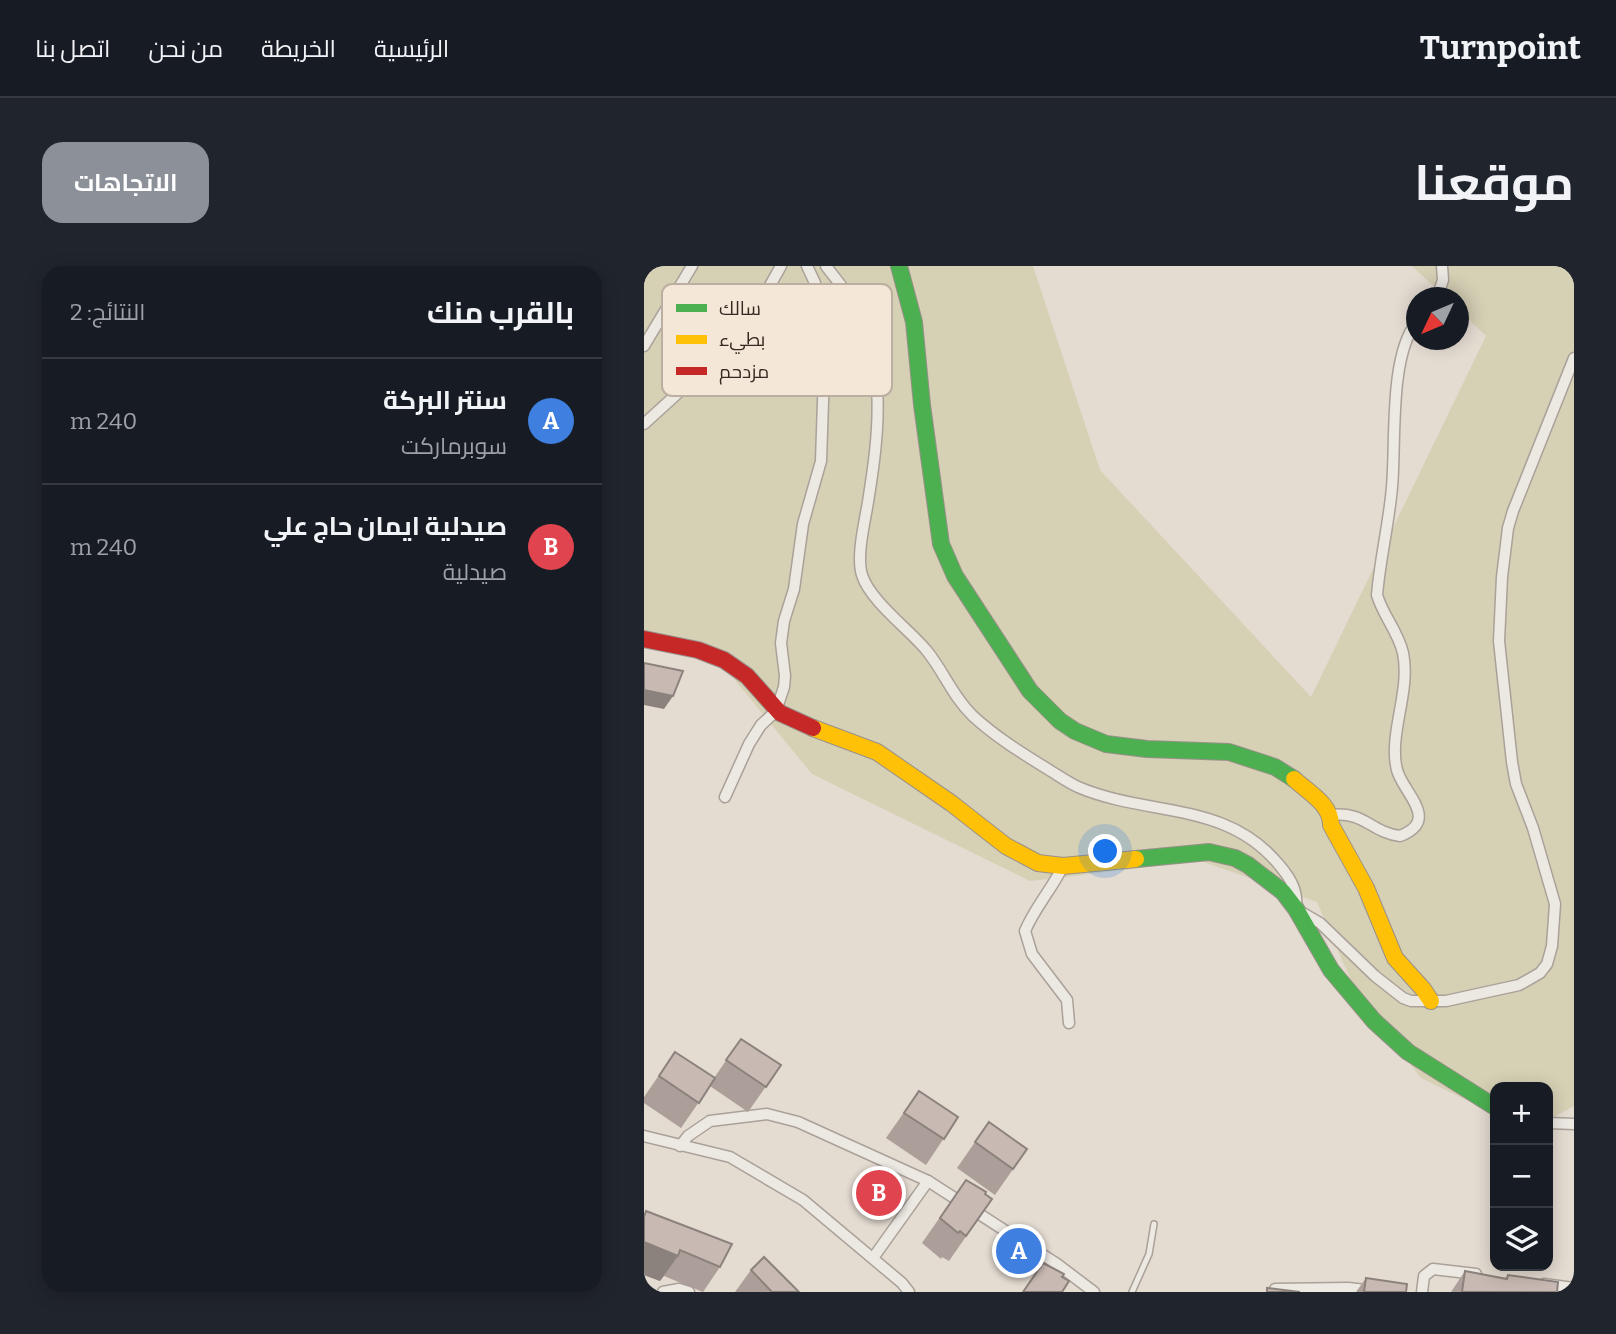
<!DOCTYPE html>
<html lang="ar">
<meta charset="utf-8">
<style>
:root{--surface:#171b24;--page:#20242c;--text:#f1f3f6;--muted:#9ea1a6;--line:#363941;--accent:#8c9099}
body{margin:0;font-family:Bitter,Cairo,serif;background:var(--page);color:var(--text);direction:rtl}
.controls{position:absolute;right:21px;bottom:21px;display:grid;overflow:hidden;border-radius:14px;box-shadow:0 4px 18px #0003}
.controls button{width:63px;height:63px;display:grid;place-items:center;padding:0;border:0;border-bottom:2px solid var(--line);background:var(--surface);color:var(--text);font:35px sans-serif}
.compass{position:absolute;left:762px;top:21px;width:63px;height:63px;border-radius:50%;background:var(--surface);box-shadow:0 4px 18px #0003;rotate:226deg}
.you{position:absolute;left:462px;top:586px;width:24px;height:24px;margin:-18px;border:5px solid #fff;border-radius:50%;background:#1a73e8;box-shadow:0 0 0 10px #1a73e833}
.badge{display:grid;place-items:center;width:46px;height:46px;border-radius:50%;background:var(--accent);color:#fff;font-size:23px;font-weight:700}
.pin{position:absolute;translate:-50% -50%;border:4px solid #fff;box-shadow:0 2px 7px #0006}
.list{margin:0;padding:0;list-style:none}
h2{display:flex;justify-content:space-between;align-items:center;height:91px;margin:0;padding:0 28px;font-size:30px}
h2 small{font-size:23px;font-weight:400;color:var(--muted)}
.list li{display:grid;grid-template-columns:46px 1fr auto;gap:21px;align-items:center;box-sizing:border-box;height:126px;padding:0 28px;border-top:2px solid var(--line)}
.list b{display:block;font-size:26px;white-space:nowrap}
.list p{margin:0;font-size:23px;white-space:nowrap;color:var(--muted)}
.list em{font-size:23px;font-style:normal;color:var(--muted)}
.icon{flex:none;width:38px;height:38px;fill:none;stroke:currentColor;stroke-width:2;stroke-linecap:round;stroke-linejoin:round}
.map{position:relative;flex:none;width:930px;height:1026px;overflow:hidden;direction:ltr;border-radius:21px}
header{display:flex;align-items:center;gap:42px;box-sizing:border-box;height:98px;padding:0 35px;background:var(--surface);border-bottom:2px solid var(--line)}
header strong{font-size:33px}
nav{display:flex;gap:38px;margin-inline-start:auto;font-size:24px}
.intro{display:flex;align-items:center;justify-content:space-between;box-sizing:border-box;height:168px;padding:0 42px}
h1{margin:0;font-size:49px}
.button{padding:18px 32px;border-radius:21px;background:var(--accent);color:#fff;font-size:24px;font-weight:700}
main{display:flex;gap:42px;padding:0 42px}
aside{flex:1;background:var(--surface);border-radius:21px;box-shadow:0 4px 18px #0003}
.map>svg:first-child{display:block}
.green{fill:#d6d0b5}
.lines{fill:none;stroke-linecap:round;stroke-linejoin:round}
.lane-casing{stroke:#aaa199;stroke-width:8}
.street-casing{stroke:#aaa199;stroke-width:13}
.fast-casing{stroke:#99908a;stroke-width:18}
.slow-casing{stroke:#99908a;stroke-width:18}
.jam-casing{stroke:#99908a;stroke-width:18}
.lane{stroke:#ece8e2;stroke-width:5}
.street{stroke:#ece8e2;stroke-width:10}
.fast{stroke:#4caf50;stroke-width:16}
.slow{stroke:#ffc107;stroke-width:16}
.jam{stroke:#c62828;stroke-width:16}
.wall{fill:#ac9f99}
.shaded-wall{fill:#8c827d}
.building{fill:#c8b9b2;stroke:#8c827d;stroke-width:2}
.key{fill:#f4e7d8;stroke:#bcaea1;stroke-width:2}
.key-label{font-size:19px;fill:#392921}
</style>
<header>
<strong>Turnpoint</strong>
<nav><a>الرئيسية</a><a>الخريطة</a><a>من نحن</a><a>اتصل بنا</a></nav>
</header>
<div class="intro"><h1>موقعنا</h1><a class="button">الاتجاهات</a></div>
<main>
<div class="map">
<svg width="930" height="1026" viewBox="0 0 930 1026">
<rect width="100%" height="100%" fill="#e4dbd1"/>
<path class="green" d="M0 0H389L456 204 667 431 842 70 815 44 814 32 801 31 768 0H930V840L904 854V821H851V848L777 812 711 724 673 636 557 595 386 615 168 508 63 380 0 371Z"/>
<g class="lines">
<defs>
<path id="lane" d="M488 1026 505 988 510 958"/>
<g id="street">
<path d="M182 0C190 11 200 22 207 34 244 97 235 167 224 236 221 255 212 290 218 309 226 335 266 364 283 385 300 406 309 431 329 450 352 471 376 486 402 502 412 508 423 516 434 521 504 551 583 534 636 600 647 613 654 625 652 643L676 657 731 710 759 732 767 735H802L875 719 896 707 903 698 908 680 911 638 889 562 872 518 868 496 855 375 858 311 864 262 869 245 930 92"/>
<path d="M793 32 799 14 798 0"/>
<path d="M0 80 48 0"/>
<path d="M0 158 34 127 70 84 111 41 120 30 137 0"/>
<path d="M81 531 105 478 117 459 132 445 140 421 141 410 137 377 140 355 150 323 159 258 177 195 180 106 177 57 171 17 163 0"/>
<path d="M687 549C721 545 726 566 756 570 797 554 759 527 753 504 744 468 767 426 759 387 754 365 739 350 733 329 736 293 745 257 748 221 752 178 745 91 772 57"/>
<path d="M419 600C408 623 391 641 381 665L388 688 423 734 425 757"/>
<path d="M904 857 930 858"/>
<path d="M0 870 86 891 159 934 258 1017 265 1026"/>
<path d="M36 880 44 870 66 855 123 848 154 856 284 915 413 998 450 1026"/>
<path d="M229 992 284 915"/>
<path d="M900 1018 930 1022"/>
<path d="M631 1023 704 1022 739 1026"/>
<path d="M19 1026 35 1023 45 1026"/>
<path d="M778 1026 780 1010 789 1003 832 1008"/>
</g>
<g id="fast">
<path d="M255 0 270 56 278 139 297 278 311 310 386 425 416 455 431 465 462 478 503 483 585 486 631 501 650 513"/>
<path d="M492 593 565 586 591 592 604 599 639 626 652 643 687 704 730 755 764 786 851 841"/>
</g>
<g id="slow">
<path d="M169 462 233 486 307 537 362 580 394 597 419 600 492 593"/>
<path d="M650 513C664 526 687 538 687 559L722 622 751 692 779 723 787 735"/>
</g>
<path id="jam" d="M0 373 54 384 80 394 103 410 136 447 169 462"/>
</defs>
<use href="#lane" class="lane-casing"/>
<use href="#street" class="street-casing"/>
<use href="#fast" class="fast-casing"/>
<use href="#slow" class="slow-casing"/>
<use href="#jam" class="jam-casing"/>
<use href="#lane" class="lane"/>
<use href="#street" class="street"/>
<use href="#fast" class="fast"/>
<use href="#slow" class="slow"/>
<use href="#jam" class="jam"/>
</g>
<g class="wall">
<path d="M97 773 137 799 104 846 66 820 37 862 0 837V831L31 786 70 812Z"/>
<path d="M275 825 314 851 282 899 242 872Z"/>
<path d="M345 856 383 883 351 929 313 902Z"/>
<path d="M322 914 348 933 305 995 298 991 297 993 278 977Z"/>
<path d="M2 945 76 1001 59 1026 20 1010 16 1015 0 1009V948Z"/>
<path d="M107 1004 155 1026H91Z"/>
<path d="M821 1005 861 1012 864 1009 913 1026H807Z"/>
<path d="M722 1012 762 1026H712Z"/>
</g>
<g class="shaded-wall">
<path d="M0 424 29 430 20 443 0 439Z"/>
<path d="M0 976 34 990 16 1015 0 1009Z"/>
</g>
<g class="building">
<path d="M0 397 39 405 29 430 0 424Z"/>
<path d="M97 773 137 799 122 821 82 794Z"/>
<path d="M31 786 71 812 55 837 15 810Z"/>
<path d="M275 825 314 851 300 873 260 847Z"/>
<path d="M345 856 383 883 369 903 331 876Z"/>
<path d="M322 914 342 926 341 928 348 933 322 970 316 965 314 967 296 952Z"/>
<path d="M2 945 88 978 76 1001 36 984 34 990 0 976V951Z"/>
<path d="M120 991 155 1026H128L107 1004Z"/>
<path d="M399 997 420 1008 418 1011 425 1015 418 1026H379Z"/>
<path d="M821 1005 863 1013 864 1009 914 1016 913 1026H818Z"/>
<path d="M722 1012 763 1018 762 1026H720Z"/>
<path d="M623 1022 656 1026H623Z"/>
</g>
<rect x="18" y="18" width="230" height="112" rx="10" class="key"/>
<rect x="32" y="38" width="31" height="8" fill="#4caf50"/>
<rect x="32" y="69" width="31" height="9" fill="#ffc107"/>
<rect x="32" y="101" width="31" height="8" fill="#c62828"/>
<g class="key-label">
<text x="75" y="49">سالك</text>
<text x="75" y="80">بطيء</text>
<text x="75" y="112">مزدحم</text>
</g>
</svg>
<div class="controls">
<button>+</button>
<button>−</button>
<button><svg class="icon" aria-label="layers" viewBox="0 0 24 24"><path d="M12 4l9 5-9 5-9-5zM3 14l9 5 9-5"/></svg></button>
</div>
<svg class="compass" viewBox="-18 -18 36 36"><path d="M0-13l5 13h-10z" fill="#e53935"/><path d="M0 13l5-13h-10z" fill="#9ea1a6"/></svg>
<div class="you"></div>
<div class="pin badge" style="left:375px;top:985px;background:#3f7fe0">A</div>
<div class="pin badge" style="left:235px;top:927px;background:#e0444e">B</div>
</div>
<aside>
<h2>بالقرب منك<small>النتائج: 2</small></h2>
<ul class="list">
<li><span class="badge" style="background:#3f7fe0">A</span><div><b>سنتر البركة</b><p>سوبرماركت</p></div><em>240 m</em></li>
<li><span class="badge" style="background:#e0444e">B</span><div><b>صيدلية ايمان حاج علي</b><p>صيدلية</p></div><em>240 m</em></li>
</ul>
</aside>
</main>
